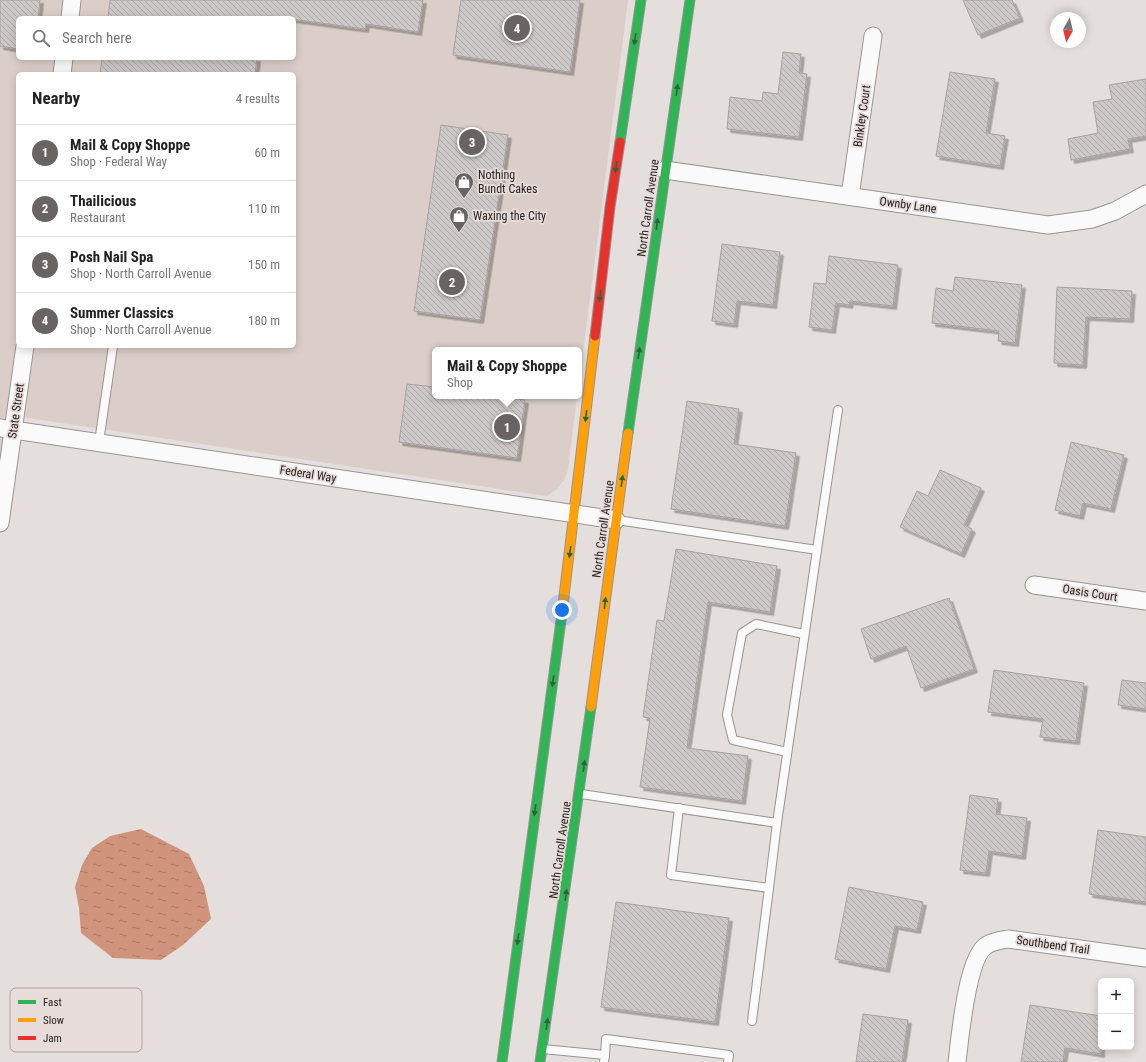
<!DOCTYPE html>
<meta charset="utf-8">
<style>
:root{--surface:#fff;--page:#f2f2f2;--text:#222;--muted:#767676;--line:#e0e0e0;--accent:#696463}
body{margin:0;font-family:"Roboto Condensed",sans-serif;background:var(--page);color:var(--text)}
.controls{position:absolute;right:12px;bottom:12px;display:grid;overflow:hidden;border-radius:6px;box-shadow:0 2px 10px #0003}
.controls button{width:36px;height:36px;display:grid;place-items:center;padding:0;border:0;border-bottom:1px solid var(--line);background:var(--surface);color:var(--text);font:20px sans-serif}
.compass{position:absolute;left:1050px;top:12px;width:36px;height:36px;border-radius:50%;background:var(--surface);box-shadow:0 2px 10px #0003;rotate:188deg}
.you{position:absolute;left:562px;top:610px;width:14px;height:14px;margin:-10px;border:3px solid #fff;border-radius:50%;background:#1a73e8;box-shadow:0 0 0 6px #1a73e833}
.badge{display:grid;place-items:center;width:26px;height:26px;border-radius:50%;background:var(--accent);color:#fff;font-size:13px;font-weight:700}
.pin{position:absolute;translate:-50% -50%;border:2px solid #fff;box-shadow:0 1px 4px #0006}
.popup{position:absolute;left:432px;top:347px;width:150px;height:52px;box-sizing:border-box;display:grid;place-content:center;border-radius:6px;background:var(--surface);filter:drop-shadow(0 1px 3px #0005);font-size:13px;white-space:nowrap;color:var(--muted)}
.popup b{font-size:15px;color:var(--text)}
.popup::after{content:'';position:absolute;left:50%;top:100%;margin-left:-8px;border:8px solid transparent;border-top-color:var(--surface)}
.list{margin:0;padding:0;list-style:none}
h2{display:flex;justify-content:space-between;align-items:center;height:52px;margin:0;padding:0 16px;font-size:17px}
h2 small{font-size:13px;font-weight:400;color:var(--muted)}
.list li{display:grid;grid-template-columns:26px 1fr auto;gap:12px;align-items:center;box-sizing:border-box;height:56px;padding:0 16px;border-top:1px solid var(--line)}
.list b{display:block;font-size:15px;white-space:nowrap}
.list p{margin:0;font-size:13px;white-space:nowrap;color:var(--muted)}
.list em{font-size:13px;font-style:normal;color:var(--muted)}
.icon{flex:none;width:22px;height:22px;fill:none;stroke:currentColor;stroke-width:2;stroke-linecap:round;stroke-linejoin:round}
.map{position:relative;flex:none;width:1146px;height:1062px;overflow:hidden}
.search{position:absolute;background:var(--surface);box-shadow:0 2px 10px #0003;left:16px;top:16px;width:280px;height:44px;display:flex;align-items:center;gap:10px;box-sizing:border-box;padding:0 14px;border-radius:6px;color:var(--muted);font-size:15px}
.panel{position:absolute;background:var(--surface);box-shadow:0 2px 10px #0003;left:16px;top:72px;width:280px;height:276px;border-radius:6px}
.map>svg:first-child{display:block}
.built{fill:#dbcec9;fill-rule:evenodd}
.water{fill:url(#water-ripples)}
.building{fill:url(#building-back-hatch);stroke:#a7a3a1;filter:url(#shadow)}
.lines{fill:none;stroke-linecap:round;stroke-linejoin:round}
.lane-casing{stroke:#999493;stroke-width:10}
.street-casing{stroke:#999493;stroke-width:19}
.fast-casing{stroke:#999493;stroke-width:11}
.slow-casing{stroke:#999493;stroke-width:11}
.jam-casing{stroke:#999493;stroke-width:11}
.lane{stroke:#fbfafa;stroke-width:8}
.street{stroke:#fbfafa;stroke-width:17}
.fast{stroke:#30b455;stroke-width:9}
.slow{stroke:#ff9f0a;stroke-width:9}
.jam{stroke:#e5322d;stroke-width:9}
.oneway{fill:#2b6439}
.labels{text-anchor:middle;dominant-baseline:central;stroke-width:3.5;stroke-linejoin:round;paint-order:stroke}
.street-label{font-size:12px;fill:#272322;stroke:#e7dcd9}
.poi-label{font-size:12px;fill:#272322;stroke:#e7dcd9;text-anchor:start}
.key{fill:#e7dcd9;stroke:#ada4a2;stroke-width:1}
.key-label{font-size:11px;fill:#272322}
</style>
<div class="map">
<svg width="1146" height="1062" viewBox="0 0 1146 1062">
<defs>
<pattern id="water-ripples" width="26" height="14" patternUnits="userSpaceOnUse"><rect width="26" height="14" fill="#d0947c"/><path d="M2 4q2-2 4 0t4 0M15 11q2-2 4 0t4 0" fill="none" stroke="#a97865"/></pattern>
<pattern id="building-back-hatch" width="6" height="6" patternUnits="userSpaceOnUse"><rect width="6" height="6" fill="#ccc8c7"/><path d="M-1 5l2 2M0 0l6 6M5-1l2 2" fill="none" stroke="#afacab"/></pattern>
<filter id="shadow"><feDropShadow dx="3.5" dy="3.5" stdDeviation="0" flood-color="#0004"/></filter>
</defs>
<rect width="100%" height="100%" fill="#e4dedc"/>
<path class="built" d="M0 0H628L579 384V350H435V396H577L568 470 564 480 557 489 547 496 15 416 0 523ZM18 18H294V58H18ZM18 74H294V346H18Z"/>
<path class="water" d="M141 829 189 854 204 886 211 919 183 945 161 960 113 958 81 933 79 908 75 887 82 865 92 848 110 836Z"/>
<g class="building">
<path d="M0 0H40L38 18H18V49L0 46Z"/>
<path d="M110 0H423L418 32 366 24 365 29 269 16V18H108Z"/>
<path d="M461 0H580L570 72 453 55Z"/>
<path d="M963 0H1012L1020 18 978 35Z"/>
<path d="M783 52 801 54 799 73 807 74 799 137 727 129 730 97 762 101 763 92 778 94Z"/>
<path d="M102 58H257L255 74H100Z"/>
<path d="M950 72 995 79 986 133 1005 136 1000 166 936 156Z"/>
<path d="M1146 79V136L1128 139 1130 149 1071 160 1068 139 1098 133 1093 102 1112 99 1109 85Z"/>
<path d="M441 125 508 135 480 320 414 311Z"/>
<path d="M722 244 780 252 773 305 737 301 734 324 712 321Z"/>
<path d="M829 256 898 265 893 306 850 301 849 305 836 303 832 330 809 327 814 283 826 284Z"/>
<path d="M955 277 1022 285 1015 343 998 341 999 331 932 323 936 288 953 291Z"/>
<path d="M1057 287 1132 291 1130 319 1086 317 1083 365 1054 363Z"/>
<path d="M407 384 435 387V396H496L525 400 517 458 399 442Z"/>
<path d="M687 401 739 409 734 444 796 453 785 526 671 509Z"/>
<path d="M1071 442 1124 455 1111 509 1083 503 1080 516 1055 510Z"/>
<path d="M940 470 981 488 964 525 972 529 961 554 900 527 917 491 928 496Z"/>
<path d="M676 549 777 566 770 612 708 602 687 748 748 756 742 801 640 787 650 718 643 717 657 620 664 621Z"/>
<path d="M949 598 974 669 921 688 906 646 871 659 861 629Z"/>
<path d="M994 670 1084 683 1076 741 1040 737 1043 719 988 712Z"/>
<path d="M1122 680 1146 683V709L1118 705Z"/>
<path d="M970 795 998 799 996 814 1027 818 1022 856 989 851 986 873 960 870Z"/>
<path d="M1098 830 1146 837V902L1089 894Z"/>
<path d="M849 887 923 902 917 930 895 926 886 969 835 959Z"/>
<path d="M616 902 729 918 715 1022 601 1007Z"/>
<path d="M1030 1005 1101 1016V1054L1065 1048 1063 1062H1021Z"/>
<path d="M863 1014 908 1020 902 1062H856Z"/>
</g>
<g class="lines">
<defs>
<g id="lane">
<path d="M99 442 113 346"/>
<path d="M617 520 817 550 838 410"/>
<path d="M787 752 733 740 727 715 742 633 756 624 804 634"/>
<path d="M581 794 777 823 817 550"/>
<path d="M679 808 671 875 769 888 752 1021"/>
<path d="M769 888 777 823"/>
<path d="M543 1049 605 1055 604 1062"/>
<path d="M605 1055 606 1039 729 1055 728 1062"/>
</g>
<g id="street">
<path d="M70 18 72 0"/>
<path d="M62 74 64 58"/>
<path d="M665 170 1048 225 1092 219 1115 211 1146 194"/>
<path d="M850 196 873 36"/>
<path d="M0 428 616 520"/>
<path d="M0 523 25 346"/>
<path d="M1034 585 1146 601"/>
<path d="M957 1062C960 1038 967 956 987 945 993 941 1002 940 1008 939L1146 958"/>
</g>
<g id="fast">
<path d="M620 142 641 0"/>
<path d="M628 433 690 0"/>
<path d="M502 1062 562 613"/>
<path d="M540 1062 591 707"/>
</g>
<g id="slow">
<path d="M562 613 595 336"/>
<path d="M591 707 628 433"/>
</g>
<path id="jam" d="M595 336 610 207 620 142"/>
</defs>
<use href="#lane" class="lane-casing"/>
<use href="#street" class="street-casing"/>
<use href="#fast" class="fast-casing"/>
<use href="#slow" class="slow-casing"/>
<use href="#jam" class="jam-casing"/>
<use href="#lane" class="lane"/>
<use href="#street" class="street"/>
<use href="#fast" class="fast"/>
<use href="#slow" class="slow"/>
<use href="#jam" class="jam"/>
</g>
<defs><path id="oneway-solid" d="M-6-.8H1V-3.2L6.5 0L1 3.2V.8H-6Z"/></defs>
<g class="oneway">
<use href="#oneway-solid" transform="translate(635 39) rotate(98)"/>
<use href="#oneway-solid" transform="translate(677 90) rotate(-82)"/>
<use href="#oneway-solid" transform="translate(616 167) rotate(98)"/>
<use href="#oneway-solid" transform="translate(657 224) rotate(-82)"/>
<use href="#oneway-solid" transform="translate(600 296) rotate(97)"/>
<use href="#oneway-solid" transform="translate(639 353) rotate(-82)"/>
<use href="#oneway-solid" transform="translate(586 416) rotate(97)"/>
<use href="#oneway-solid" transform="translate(622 481) rotate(-82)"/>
<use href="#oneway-solid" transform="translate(570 552) rotate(98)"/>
<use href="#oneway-solid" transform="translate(605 603) rotate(-83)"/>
<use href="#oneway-solid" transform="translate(553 681) rotate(98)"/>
<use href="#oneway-solid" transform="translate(584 766) rotate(-83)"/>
<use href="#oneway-solid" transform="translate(535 810) rotate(98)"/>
<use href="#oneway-solid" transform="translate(566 895) rotate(-82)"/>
<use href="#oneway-solid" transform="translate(518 939) rotate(98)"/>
<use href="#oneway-solid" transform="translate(547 1024) rotate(-82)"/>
</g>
<defs>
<symbol id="shop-pin" viewBox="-11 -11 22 30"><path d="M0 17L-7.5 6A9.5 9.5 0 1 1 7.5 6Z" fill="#696463" stroke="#e7dcd9"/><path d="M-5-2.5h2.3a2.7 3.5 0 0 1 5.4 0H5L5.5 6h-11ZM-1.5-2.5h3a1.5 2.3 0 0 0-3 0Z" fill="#fff"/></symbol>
</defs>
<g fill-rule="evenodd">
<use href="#shop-pin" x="453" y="171" width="22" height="30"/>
<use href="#shop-pin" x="448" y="205" width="22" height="30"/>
</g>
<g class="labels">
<g class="street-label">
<text transform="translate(862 116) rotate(-82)">Binkley Court</text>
<text transform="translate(908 205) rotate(8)">Ownby Lane</text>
<text transform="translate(648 208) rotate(-82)">North Carroll Avenue</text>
<text transform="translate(16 411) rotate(-82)">State Street</text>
<text transform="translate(308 474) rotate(9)">Federal Way</text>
<text transform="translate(603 529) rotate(-82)">North Carroll Avenue</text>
<text transform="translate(1090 593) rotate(9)">Oasis Court</text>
<text transform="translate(560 850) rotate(-82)">North Carroll Avenue</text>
<text transform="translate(1053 945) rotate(8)">Southbend Trail</text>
</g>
<g class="poi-label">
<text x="478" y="175">Nothing<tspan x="478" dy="14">Bundt Cakes</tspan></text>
<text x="473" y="216">Waxing the City</text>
</g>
</g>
<rect x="10" y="988" width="132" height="64" rx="6" class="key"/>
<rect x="18" y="1000" width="18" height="4" fill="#30b455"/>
<rect x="18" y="1018" width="18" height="4" fill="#ff9f0a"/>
<rect x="18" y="1036" width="18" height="4" fill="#e5322d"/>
<g class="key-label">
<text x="43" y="1006">Fast</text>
<text x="43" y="1024">Slow</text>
<text x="43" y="1042">Jam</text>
</g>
</svg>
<div class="controls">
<button>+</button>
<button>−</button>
</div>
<svg class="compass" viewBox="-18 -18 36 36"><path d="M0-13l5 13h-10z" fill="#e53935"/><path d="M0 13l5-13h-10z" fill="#767676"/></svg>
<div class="you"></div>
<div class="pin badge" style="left:507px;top:427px">1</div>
<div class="popup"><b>Mail &amp; Copy Shoppe</b>Shop</div>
<div class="pin badge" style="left:452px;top:282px">2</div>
<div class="pin badge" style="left:472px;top:142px">3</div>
<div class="pin badge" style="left:517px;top:28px">4</div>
<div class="search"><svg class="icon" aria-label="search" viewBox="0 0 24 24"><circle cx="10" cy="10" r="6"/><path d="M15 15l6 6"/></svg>Search here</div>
<section class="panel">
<h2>Nearby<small>4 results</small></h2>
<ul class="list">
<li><span class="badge">1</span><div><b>Mail &amp; Copy Shoppe</b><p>Shop · Federal Way</p></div><em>60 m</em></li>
<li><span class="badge">2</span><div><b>Thailicious</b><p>Restaurant</p></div><em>110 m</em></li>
<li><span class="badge">3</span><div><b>Posh Nail Spa</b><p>Shop · North Carroll Avenue</p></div><em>150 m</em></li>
<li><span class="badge">4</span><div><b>Summer Classics</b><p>Shop · North Carroll Avenue</p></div><em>180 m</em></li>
</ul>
</section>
</div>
